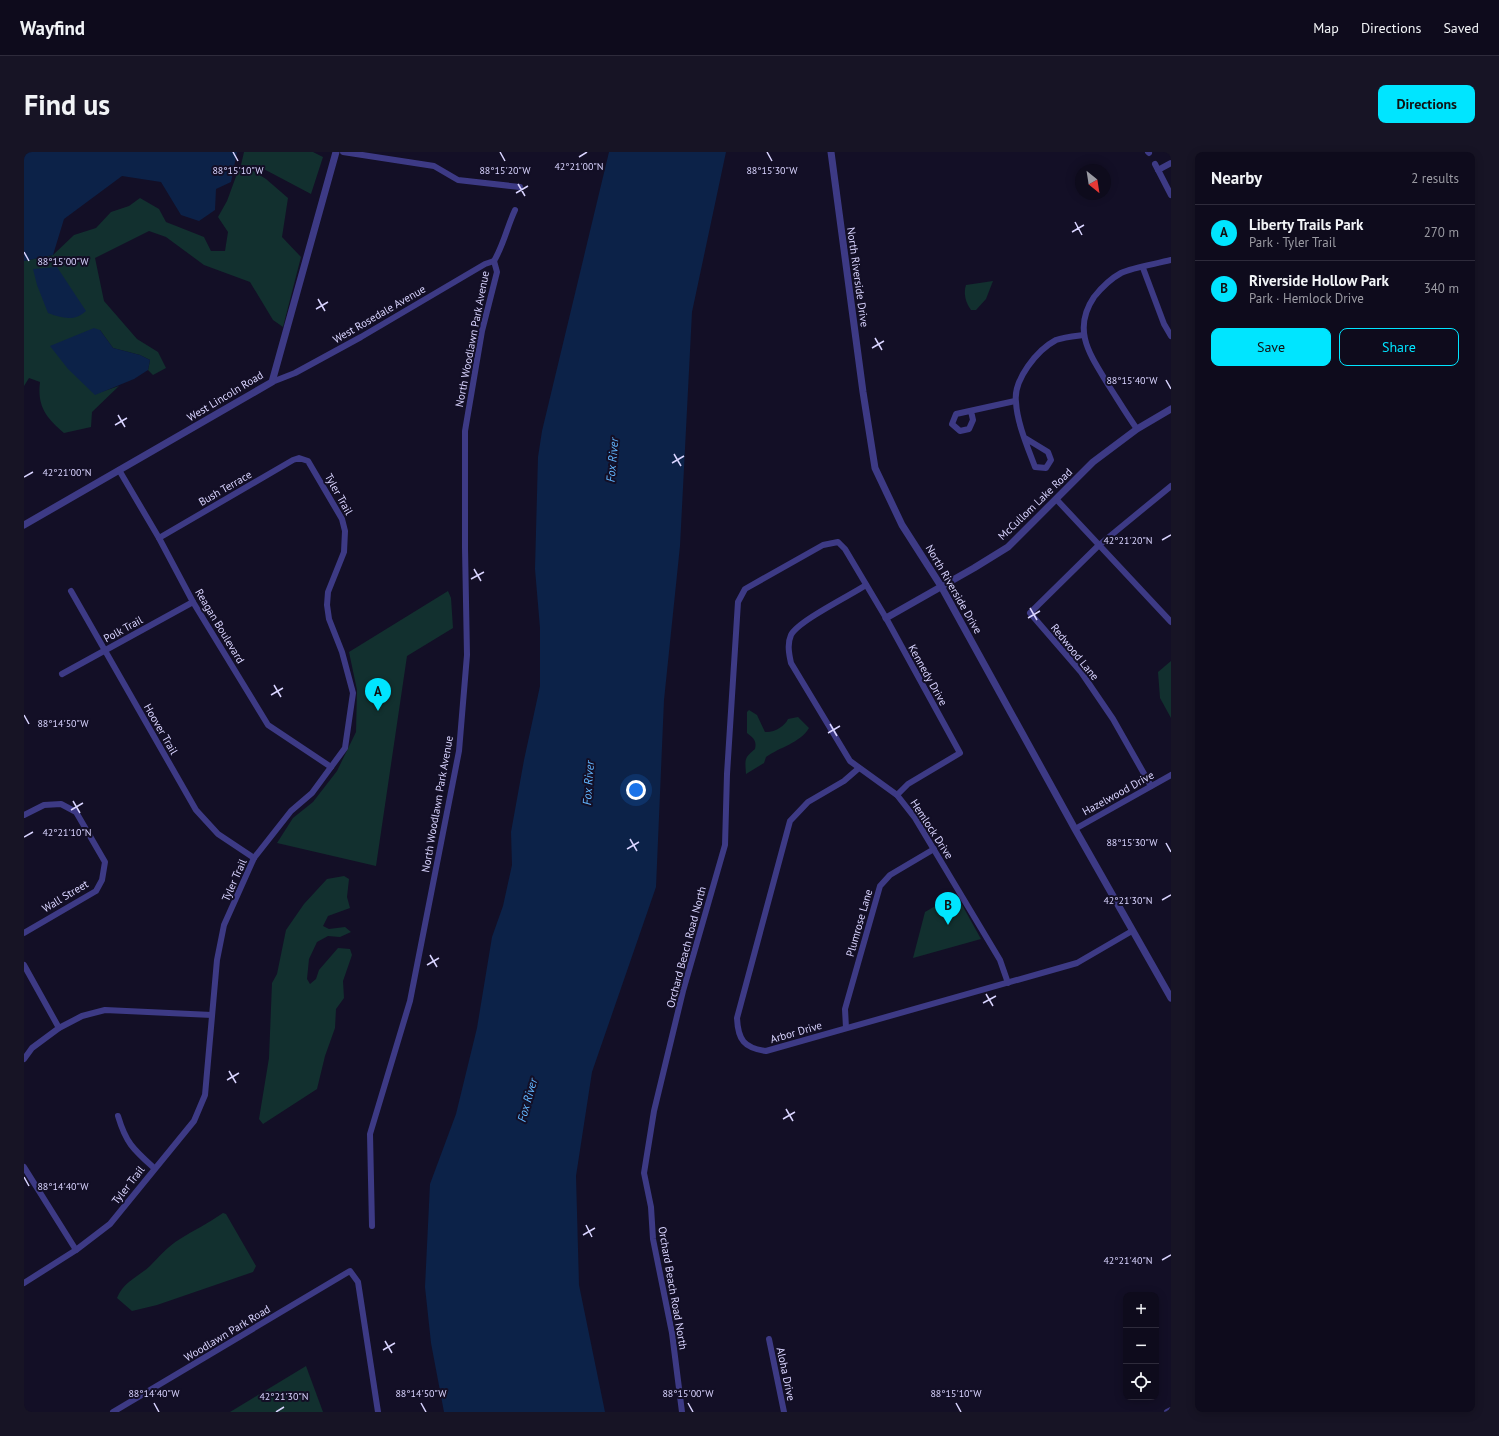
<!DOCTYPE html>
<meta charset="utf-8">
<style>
:root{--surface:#0e0b1c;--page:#171425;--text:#f1f3f6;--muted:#9b9ba3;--line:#2e2b3b;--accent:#00e5ff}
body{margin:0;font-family:"PT Sans",sans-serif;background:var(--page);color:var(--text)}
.controls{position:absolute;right:12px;bottom:12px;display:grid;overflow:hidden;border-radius:8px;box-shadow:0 2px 10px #0003}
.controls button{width:36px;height:36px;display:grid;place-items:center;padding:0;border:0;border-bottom:1px solid var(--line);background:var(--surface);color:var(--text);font:20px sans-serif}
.compass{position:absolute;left:1051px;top:12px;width:36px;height:36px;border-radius:50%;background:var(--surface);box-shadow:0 2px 10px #0003;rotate:150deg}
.you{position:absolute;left:612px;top:638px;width:14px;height:14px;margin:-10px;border:3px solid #fff;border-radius:50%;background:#1a73e8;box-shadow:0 0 0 6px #1a73e833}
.badge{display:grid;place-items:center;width:26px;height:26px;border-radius:50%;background:var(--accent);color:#111;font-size:13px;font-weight:700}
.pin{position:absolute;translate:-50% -33px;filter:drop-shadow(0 1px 2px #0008)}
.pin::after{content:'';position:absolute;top:21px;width:14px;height:12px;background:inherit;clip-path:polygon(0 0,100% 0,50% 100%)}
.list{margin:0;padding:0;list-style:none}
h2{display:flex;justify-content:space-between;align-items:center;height:52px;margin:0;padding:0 16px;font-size:17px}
h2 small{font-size:13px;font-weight:400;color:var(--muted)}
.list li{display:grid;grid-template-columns:26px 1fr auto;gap:12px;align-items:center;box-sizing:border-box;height:56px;padding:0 16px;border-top:1px solid var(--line)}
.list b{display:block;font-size:15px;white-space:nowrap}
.list p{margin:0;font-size:13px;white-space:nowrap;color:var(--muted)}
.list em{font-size:13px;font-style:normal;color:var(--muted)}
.actions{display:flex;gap:8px;padding:12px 16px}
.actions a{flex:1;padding:9px 0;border:1px solid var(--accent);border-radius:8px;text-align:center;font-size:14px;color:var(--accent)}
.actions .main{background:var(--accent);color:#111}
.icon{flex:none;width:22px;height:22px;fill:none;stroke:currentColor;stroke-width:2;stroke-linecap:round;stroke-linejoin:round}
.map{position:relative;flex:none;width:1147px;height:1260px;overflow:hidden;border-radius:8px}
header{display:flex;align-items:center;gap:24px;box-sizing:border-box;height:56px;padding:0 20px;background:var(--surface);border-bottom:1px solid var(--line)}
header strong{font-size:19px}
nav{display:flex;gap:22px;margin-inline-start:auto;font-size:14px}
.intro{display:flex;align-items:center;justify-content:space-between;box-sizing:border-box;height:96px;padding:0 24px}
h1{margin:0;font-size:28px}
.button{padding:10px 18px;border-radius:8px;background:var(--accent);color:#111;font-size:14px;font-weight:700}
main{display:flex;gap:24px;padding:0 24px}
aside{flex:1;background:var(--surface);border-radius:8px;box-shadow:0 2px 10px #0003}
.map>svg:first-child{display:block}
.green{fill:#12302f}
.water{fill:#0c2248}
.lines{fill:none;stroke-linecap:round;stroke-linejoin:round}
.minor{stroke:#3d3a85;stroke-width:6}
.tertiary{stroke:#3d3a85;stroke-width:7}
.ticks{fill:none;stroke:#d9d4ff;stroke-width:1.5}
.labels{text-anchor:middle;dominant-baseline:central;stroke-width:4;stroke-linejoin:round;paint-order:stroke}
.street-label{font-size:11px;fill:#d9d4ff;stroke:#130f26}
.water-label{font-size:12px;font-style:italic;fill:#62b6ff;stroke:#130f26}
.ticks-label{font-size:10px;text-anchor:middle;fill:#d9d4ff;stroke:#130f26;stroke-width:4;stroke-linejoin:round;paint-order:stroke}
</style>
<header>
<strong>Wayfind</strong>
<nav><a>Map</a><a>Directions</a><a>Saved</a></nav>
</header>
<div class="intro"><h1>Find us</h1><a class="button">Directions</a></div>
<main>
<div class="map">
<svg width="1147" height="1260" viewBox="0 0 1147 1260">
<rect width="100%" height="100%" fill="#130f26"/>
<g class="green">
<path d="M220 0H289L299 5 287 42 236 15 217 13Z"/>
<path d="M223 15 242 27 264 46 258 85 277 105 259 175 249 168 226 130 180 113 142 85 125 79 71 106 80 149 113 187 134 200 142 216 129 223 124 218 126 208 116 203 89 196 76 178 71 242 95 234 68 260 67 275 40 281C22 266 13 254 16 230L5 226 0 234V109L29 103 50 83 72 76 87 60 105 54 116 46 135 57 142 70 180 85 187 99H201L204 80 194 65 203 49 214 19Z"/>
<path d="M969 129 962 147 952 158H947C942 151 939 142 942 133Z"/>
<path d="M424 439 427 446 429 476 383 504 352 714 253 691 269 666 289 650 313 619 332 580 333 538 325 500Z"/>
<path d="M1147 509V566L1136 546 1134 520Z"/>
<path d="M725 558 733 563 741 580C750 581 761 574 764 567L774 565 785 576C776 591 756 595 742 605L740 611 722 622C721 607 720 606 731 597 733 588 729 586 723 581V560Z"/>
<path d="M320 724 325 727 323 745 326 756 304 764 299 774 305 777 321 775 327 780 316 785 304 784 293 790 285 807 283 827 286 832 292 827 295 818 314 796 326 797 328 803 319 829 320 846 312 857 311 876 301 904 293 937 239 972 235 967 245 906 248 831 253 822 262 778 280 752 303 727Z"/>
<path d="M932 742 957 787 889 806 901 760Z"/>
<path d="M199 1061 202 1062 232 1114 229 1120 133 1153 108 1159 93 1146C99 1130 114 1125 126 1114 135 1105 144 1094 156 1087 170 1078 185 1071 199 1061Z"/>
<path d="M282 1214 299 1260H206Z"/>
</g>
<g class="water">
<path d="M0 0H213L207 30 192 37 191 58 175 69 157 63 137 30 98 24 40 67 29 103 0 109Z"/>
<path d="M585 0H702L668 160 656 394 640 548 632 735 568 920 552 1024 555 1133 581 1260H420L407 1191 401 1135 406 1032 432 962 453 876 468 785 479 754 488 713 487 680 500 608 516 534V476L511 417 514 305 518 279Z"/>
<path d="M33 115 62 159C50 170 38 166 24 161L13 133 9 117Z"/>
<path d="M70 176 76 178 89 196 116 203 126 208 124 218 110 227 71 243 44 217 26 194Z"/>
</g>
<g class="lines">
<g class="minor">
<path d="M319 0 410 14 434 28 496 35"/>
<path d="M1124 0 1125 1"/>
<path d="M1131 12 1147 43"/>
<path d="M1134 18 1147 11"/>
<path d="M470 109C480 92 483 75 491 58"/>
<path d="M1119 116 1140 172 1147 184"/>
<path d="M248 230 271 221 337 185 461 112 470 109"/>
<path d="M947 259 949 268 945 277 936 279 928 272 932 262 991 249"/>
<path d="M1113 277C1103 263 1094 248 1085 234 1067 204 1047 179 1070 145 1078 135 1086 127 1097 121 1110 115 1132 112 1147 108"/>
<path d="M1001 286 1024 300 1027 308 1022 316 1011 315C1004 296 993 271 992 250 989 228 1013 198 1032 188 1040 185 1051 184 1059 183"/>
<path d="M95 318 135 386 169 450 244 573 307 615"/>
<path d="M1033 348 1147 470"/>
<path d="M842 433C827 443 774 469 767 483 763 492 765 502 767 511L826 609 873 643 891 666 976 808 984 831"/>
<path d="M47 439 172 658 194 682 230 706"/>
<path d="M38 522 169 450"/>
<path d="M835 616 820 629 784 650 766 669 713 866C714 888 720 896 742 899L1053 811 1108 779"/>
<path d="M1127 634 1089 567 1057 520 1006 461 1074 394 1147 334"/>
<path d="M0 663 20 653 37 652 52 660 81 710 78 728 72 739 0 781"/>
<path d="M1051 677 1147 623"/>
<path d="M0 813 35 876"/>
<path d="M822 876 821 857 856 734 866 723 910 697"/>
<path d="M0 907 8 896 35 876 58 864 81 858 188 863"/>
<path d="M94 964C102 991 109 997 130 1016"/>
<path d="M0 1015 52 1098"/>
<path d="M348 1074 346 982 386 849 435 599 443 503 441 396V279L458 179 473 120 470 109"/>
<path d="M0 1131 52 1098 86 1072 170 969 181 943 193 808 200 773 230 706 267 659 288 641 321 596 329 541 318 500 305 467 303 453 304 440 320 400 321 379 318 367 284 309 275 306 269 308 135 386"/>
<path d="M745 1187 760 1260"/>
<path d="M89 1260 326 1119 334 1130 354 1260"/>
<path d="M658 1260 648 1181 629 1087 627 1055 620 1021 630 959 659 839 701 693 703 622 714 450 721 437 799 393 814 390 821 397 862 466 936 601 884 632 873 643"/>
<path d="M1143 1260 1147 1258"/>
</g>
<g class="tertiary">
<path d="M807 0 839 240 851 316 878 373 917 434 1051 677 1147 846"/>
<path d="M0 373 248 230 312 0"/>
<path d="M862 466 950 416 984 395 1069 310 1113 277 1147 257"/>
</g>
</g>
<path class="ticks" d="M209 0 214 9M476 0 481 9M743 0 748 9M555 5 563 0M494 32 501 44M492 41 504 34M1051 70 1058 83M1048 80 1060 73M0 100 5 109M294 147 301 159M292 157 304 150M851 186 858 198M848 196 860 189M1142 228 1147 237M94 263 101 275M91 273 103 266M650 302 657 314M648 311 660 304M0 325 9 320M1138 388 1147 383M450 417 457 429M447 427 460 420M1006 456 1013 468M1004 466 1016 459M250 533 257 545M247 543 259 536M0 563 5 572M806 572 813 584M804 581 816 574M49 649 56 661M47 658 59 651M0 685 9 680M606 687 613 699M1142 691 1147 700M603 697 615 690M1138 748 1147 743M406 803 413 815M403 813 415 806M962 842 969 854M959 851 972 844M205 919 212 931M203 928 215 921M762 957 769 969M759 967 771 960M0 1025 5 1034M562 1073 568 1085M559 1083 571 1076M1138 1108 1147 1103M361 1189 368 1201M359 1198 371 1191M130 1251 135 1260M397 1251 402 1260M664 1251 669 1260M932 1251 937 1260M252 1260 260 1255"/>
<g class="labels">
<g class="street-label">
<text transform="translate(834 125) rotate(82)">North Riverside Drive</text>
<text transform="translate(355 162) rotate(-30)">West Rosedale Avenue</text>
<text transform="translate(448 187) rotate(-79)">North Woodlawn Park Avenue</text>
<text transform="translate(201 244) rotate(-31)">West Lincoln Road</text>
<text transform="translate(201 336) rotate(-30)">Bush Terrace</text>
<text transform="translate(315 342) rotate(61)">Tyler Trail</text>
<text transform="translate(1011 352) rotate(-44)">McCullom Lake Road</text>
<text transform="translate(930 437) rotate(60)">North Riverside Drive</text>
<text transform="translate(196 474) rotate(59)">Reagan Boulevard</text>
<text transform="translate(99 477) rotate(-29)">Polk Trail</text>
<text transform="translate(1051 500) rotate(51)">Redwood Lane</text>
<text transform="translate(904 523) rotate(61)">Kennedy Drive</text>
<text transform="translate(137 577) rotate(60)">Hoover Trail</text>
<text transform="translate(1094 641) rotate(-29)">Hazelwood Drive</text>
<text transform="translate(413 652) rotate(-80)">North Woodlawn Park Avenue</text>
<text transform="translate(908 677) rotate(57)">Hemlock Drive</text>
<text transform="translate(210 728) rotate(-66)">Tyler Trail</text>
<text transform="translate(41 744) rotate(-31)">Wall Street</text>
<text transform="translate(835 771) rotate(-74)">Plumrose Lane</text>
<text transform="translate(662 795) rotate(-75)">Orchard Beach Road North</text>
<text transform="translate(772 880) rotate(-16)">Arbor Drive</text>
<text transform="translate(104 1033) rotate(-52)">Tyler Trail</text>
<text transform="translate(649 1136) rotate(80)">Orchard Beach Road North</text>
<text transform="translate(203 1181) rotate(-31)">Woodlawn Park Road</text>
<text transform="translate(762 1222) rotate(78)">Aloha Drive</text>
</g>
<g class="water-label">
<text transform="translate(588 308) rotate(-85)">Fox River</text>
<text transform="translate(564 631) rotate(-86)">Fox River</text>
<text transform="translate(503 948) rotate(-74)">Fox River</text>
</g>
</g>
<g class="ticks-label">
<text x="555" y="18">42°21'00"N</text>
<text x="214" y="22">88°15'10"W</text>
<text x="481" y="22">88°15'20"W</text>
<text x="748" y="22">88°15'30"W</text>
<text x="39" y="113">88°15'00"W</text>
<text x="1108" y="232">88°15'40"W</text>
<text x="43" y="324">42°21'00"N</text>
<text x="1104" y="392">42°21'20"N</text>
<text x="39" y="575">88°14'50"W</text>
<text x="43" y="684">42°21'10"N</text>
<text x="1108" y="694">88°15'30"W</text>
<text x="1104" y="752">42°21'30"N</text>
<text x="39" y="1038">88°14'40"W</text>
<text x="1104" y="1112">42°21'40"N</text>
<text x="130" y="1245">88°14'40"W</text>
<text x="397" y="1245">88°14'50"W</text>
<text x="664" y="1245">88°15'00"W</text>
<text x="932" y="1245">88°15'10"W</text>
<text x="260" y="1248">42°21'30"N</text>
</g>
</svg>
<div class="controls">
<button>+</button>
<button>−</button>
<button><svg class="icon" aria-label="locate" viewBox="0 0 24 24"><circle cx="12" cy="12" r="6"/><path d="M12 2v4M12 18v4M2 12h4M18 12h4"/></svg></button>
</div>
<svg class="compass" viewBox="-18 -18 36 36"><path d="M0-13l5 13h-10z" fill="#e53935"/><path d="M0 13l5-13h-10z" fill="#9b9ba3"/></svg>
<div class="you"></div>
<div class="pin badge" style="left:354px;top:559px">A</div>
<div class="pin badge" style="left:924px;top:773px">B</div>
</div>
<aside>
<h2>Nearby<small>2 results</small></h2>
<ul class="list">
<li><span class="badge">A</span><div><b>Liberty Trails Park</b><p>Park · Tyler Trail</p></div><em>270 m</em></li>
<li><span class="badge">B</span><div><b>Riverside Hollow Park</b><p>Park · Hemlock Drive</p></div><em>340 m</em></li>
</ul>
<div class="actions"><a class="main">Save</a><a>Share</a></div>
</aside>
</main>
